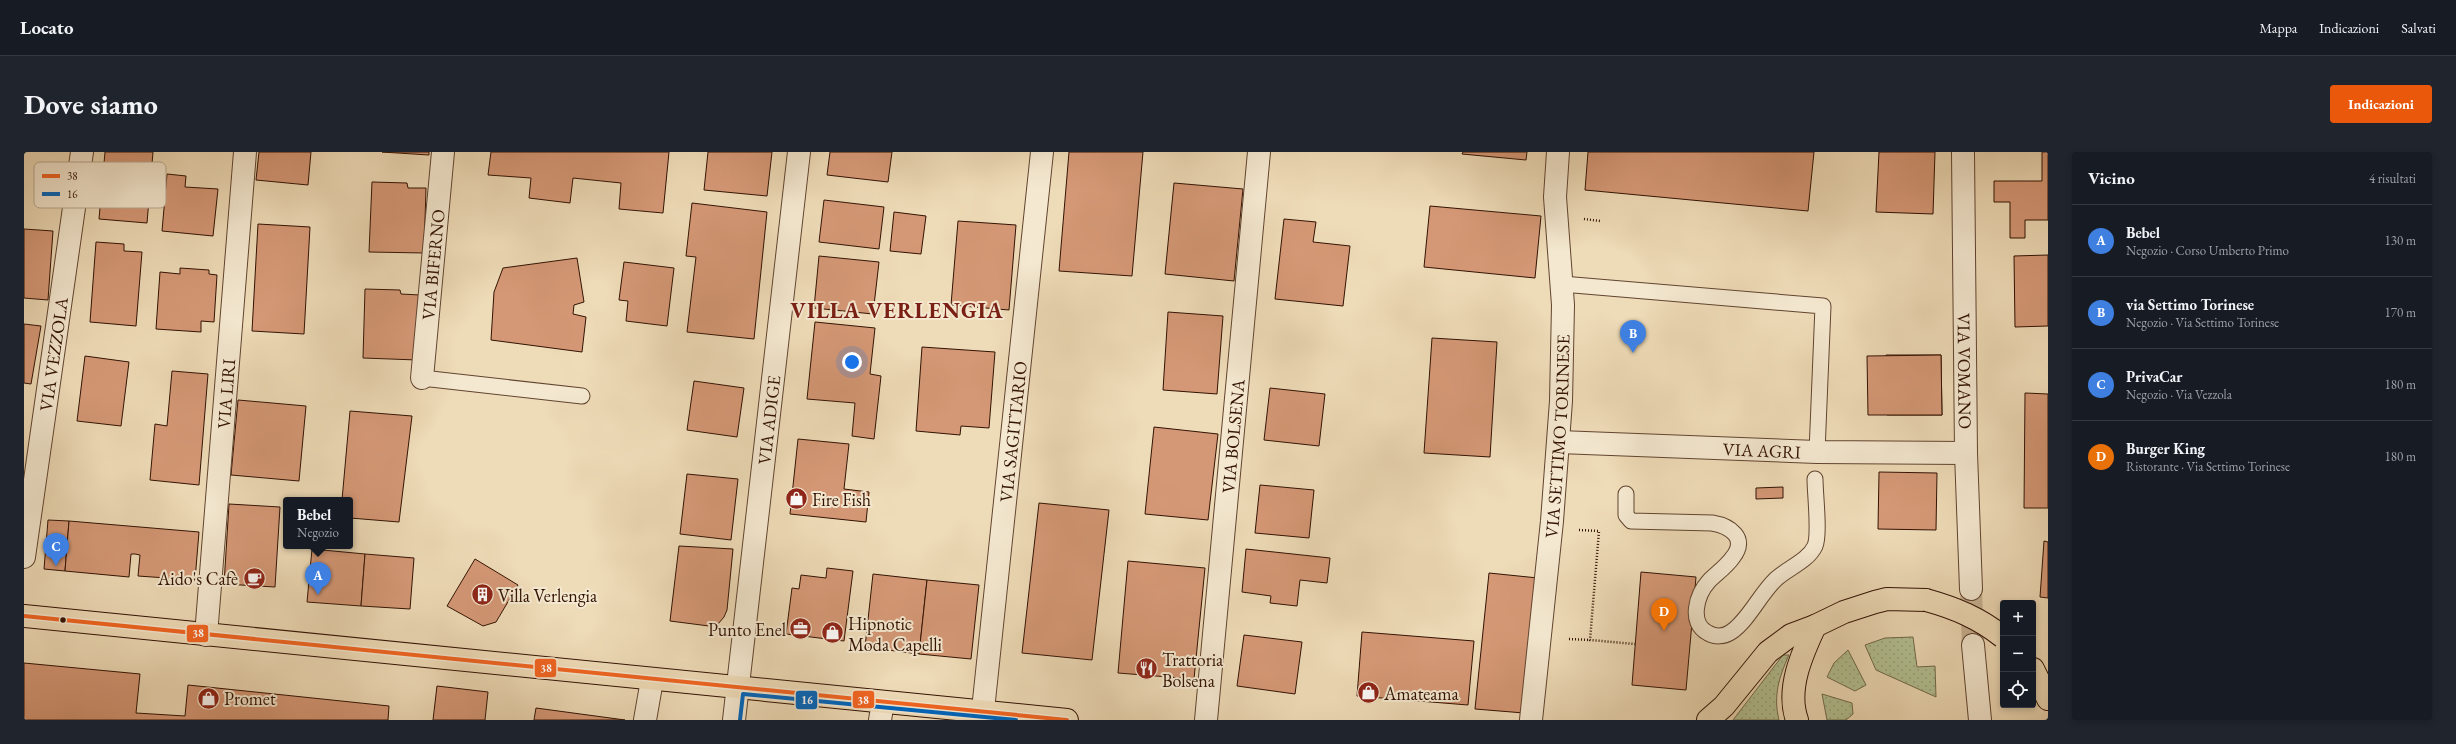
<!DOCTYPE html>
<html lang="it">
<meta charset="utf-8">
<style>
:root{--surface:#171b24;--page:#20242c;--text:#f1f3f6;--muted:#9ea1a6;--line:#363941;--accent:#ea580c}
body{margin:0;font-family:"EB Garamond",serif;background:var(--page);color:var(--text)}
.controls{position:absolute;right:12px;bottom:12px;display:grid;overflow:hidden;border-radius:4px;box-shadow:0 2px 6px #0003}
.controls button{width:36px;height:36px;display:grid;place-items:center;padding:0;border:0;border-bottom:1px solid var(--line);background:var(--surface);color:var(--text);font:20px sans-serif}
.you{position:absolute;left:828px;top:210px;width:14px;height:14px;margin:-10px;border:3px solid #fff;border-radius:50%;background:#1a73e8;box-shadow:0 0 0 6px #1a73e833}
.badge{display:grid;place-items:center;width:26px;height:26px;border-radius:50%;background:var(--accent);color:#fff;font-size:13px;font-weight:700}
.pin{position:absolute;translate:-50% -33px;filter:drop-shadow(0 1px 2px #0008)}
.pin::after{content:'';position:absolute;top:21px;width:14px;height:12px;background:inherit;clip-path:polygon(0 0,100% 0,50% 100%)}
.popup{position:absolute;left:259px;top:345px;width:70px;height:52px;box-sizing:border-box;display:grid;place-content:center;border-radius:4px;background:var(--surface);filter:drop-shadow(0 1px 3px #0005);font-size:13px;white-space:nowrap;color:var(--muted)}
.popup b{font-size:15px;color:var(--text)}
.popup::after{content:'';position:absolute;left:50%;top:100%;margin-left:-8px;border:8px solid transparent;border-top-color:var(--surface)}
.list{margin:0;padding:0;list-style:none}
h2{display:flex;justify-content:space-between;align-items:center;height:52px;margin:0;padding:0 16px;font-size:17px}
h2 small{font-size:13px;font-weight:400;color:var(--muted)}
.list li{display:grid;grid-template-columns:26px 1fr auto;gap:12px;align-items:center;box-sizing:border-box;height:72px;padding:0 16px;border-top:1px solid var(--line)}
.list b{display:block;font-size:15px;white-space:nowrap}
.list p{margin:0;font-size:13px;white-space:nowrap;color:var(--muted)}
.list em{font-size:13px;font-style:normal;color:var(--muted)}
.icon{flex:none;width:22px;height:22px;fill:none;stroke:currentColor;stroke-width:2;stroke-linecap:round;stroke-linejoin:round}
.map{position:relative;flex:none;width:2024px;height:568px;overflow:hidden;border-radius:4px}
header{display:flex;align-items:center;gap:24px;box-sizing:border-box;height:56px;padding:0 20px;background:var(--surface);border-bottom:1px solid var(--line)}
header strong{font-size:19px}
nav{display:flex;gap:22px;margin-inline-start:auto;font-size:14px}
.intro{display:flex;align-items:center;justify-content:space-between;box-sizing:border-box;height:96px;padding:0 24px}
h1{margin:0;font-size:28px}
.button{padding:10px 18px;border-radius:4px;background:var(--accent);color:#fff;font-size:14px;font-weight:700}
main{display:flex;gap:24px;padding:0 24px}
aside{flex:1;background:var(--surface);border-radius:4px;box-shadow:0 2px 6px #0003}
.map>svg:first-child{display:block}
.green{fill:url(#green-dots);stroke:#726a4b}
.building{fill:#d59876;stroke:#321203}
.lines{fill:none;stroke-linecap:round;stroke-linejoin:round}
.minor-tunnel{stroke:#c8b393;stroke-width:22;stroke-dasharray:22 11;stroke-linecap:butt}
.service-casing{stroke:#614430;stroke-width:17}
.minor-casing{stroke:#614430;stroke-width:24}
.primary-casing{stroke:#321203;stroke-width:24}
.trunk-casing{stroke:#321203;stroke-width:24}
.path{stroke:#321203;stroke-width:2.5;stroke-dasharray:1 2;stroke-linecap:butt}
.service{stroke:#f4e8d0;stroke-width:15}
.minor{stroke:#f4e8d0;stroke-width:22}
.primary{stroke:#eedbb7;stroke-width:22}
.trunk{stroke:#eedbb7;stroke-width:22}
.trunk-bridge-casing{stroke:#321203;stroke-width:24;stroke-linecap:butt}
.trunk-bridge{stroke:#eedbb7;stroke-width:22}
.bus-1-casing{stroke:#f4e8d0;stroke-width:7}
.bus-2-casing{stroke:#f4e8d0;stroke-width:7}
.bus-1{stroke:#f26522;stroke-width:4}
.bus-2{stroke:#0065bd;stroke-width:4}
.bus-dot{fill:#321203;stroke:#f4e8d0;stroke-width:1.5}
.labels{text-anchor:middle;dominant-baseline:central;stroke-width:4;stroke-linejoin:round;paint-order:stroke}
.street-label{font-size:18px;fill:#321203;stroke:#f4e8d0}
.poi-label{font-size:18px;fill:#321203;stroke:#f4e8d0;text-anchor:start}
.district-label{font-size:22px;font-weight:bold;letter-spacing:1px;fill:#7a1f14;stroke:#f4e8d0}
.key{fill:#f4e8d0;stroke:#baa892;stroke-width:1}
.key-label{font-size:11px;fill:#321203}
.line-badge{stroke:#f4e8d0;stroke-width:1.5}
.badge-label{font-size:11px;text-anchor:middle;font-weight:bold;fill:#fff}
</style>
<header>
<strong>Locato</strong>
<nav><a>Mappa</a><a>Indicazioni</a><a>Salvati</a></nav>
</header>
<div class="intro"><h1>Dove siamo</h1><a class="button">Indicazioni</a></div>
<main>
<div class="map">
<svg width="2024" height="568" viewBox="0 0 2024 568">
<defs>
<pattern id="green-dots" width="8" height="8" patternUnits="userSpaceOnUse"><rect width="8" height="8" fill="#b3c193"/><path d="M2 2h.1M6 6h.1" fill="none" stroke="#9aa57d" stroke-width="1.8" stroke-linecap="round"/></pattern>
</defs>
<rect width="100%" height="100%" fill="#eedbb7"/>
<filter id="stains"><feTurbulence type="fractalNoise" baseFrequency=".005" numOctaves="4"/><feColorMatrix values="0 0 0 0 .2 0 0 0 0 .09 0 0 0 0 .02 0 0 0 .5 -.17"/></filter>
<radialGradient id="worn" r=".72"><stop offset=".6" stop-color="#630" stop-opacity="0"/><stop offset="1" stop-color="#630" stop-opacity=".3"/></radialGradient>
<g class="green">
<path d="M1889 485 1893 515 1911 514 1912 545 1852 518 1841 493 1861 486Z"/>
<path d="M1824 498 1842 533 1831 539 1803 525 1810 511Z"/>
<path d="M1759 503H1765C1755 525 1749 544 1755 568H1709Z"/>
<path d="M1798 542 1828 551 1829 562 1822 568H1803Z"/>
</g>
<g class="building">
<path d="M81 0H129L123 71 75 67Z"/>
<path d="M235 0H287L284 33 232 28Z"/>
<path d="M358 0H405V3Z"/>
<path d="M467 0H645L639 61 595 57 597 31 549 26 546 51 505 46 507 26 464 23Z"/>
<path d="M684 0H748L743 44 680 38Z"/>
<path d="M806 0H868L864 30 803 23Z"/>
<path d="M1045 0H1119L1108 124 1035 119Z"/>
<path d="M1439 0H1503L1502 8 1438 2Z"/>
<path d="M1564 0H1790L1784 59 1561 38Z"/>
<path d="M1855 0H1911L1909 62 1852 60Z"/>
<path d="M2018 0H2024V68H2001V86H1986V50H1970V29H2018Z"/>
<path d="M143 22 162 24 161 35 194 37 189 84 138 79Z"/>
<path d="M348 30 383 31 384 36H402L400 101 345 100Z"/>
<path d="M1150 31 1219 37 1210 129 1141 122Z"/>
<path d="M800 48 860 55 855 97 795 90Z"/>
<path d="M668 51 743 60 730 187 663 180 672 105 662 104Z"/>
<path d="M1406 54 1517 64 1511 126 1400 115Z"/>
<path d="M870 60 902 64 897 102 866 99Z"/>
<path d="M1260 67 1292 70 1289 90 1326 94 1319 154 1251 147Z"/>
<path d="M934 69 992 73 985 158 927 153Z"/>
<path d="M234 72 286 75 280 182 228 179Z"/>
<path d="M0 77 29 79 24 148 0 146Z"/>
<path d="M72 90 100 92V99L118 100 112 174 66 170Z"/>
<path d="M2024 103V174L1991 175 1990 104Z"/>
<path d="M795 104 855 110 849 162 790 156Z"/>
<path d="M553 106 560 150 550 153 549 162 562 165 558 200 467 188 470 140 479 116Z"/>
<path d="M600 110 650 116 643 174 602 169 604 149 595 148Z"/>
<path d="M156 116 185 118V122L193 123 190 170 177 169V180L132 177 136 120 156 122Z"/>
<path d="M341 137 376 138 377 142 396 143 393 208 339 206Z"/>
<path d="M1144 160 1199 164 1193 242 1139 238Z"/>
<path d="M791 170 851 176 846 222 857 224 850 287 828 284 831 251 783 247Z"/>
<path d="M0 172 17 174 7 232 0 231Z"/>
<path d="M1408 186 1473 190 1466 305 1400 301Z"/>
<path d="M898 195 971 200 965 276 937 274 936 283 892 279Z"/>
<path d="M1862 203H1917L1918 263H1863Z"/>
<path d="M1917 203 1918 263H1844L1843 204Z"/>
<path d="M61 204 105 210 97 274 53 269Z"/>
<path d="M148 219 184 222 175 333 126 328 131 272 143 274Z"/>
<path d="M670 229 720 236 713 285 663 278Z"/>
<path d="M1246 236 1301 242 1295 294 1240 288Z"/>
<path d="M2001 241 2024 242V356H2000Z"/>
<path d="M214 248 282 254 275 329 207 323Z"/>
<path d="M326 259 388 264 375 370 326 366V348H318Z"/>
<path d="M1130 275 1194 282 1184 368 1121 362Z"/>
<path d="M774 287 825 292 820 337 845 340 842 370 766 362Z"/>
<path d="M1855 320 1913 321 1912 378 1854 377Z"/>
<path d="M663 322 714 327 707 388 656 382Z"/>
<path d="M1236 333 1290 338 1285 386 1231 381Z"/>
<path d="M1759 335V346L1732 347V336Z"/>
<path d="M1015 351 1085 358 1068 508 998 501Z"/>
<path d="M205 352 256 355 251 435 200 432Z"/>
<path d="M24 368 45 369 41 419 20 417Z"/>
<path d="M45 369 175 380 171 428 114 424 116 403 111 402H107L105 425 41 419Z"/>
<path d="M2020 389 2024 390V446L2016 445Z"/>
<path d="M655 394 709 397 703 458 700 465 694 472 685 474 646 469Z"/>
<path d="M288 397 341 402 337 454 283 450Z"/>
<path d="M1222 397 1306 406 1303 431 1276 428 1273 454 1246 451 1247 444 1218 440Z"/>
<path d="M341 402 390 406 386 457 337 454Z"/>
<path d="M451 407 494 433 472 470 459 474 423 454Z"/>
<path d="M1104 409 1181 416 1170 527 1094 521Z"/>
<path d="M803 416 829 419 820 489 762 482 768 436 775 437 777 423 802 426Z"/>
<path d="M1617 420 1672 425 1662 538 1608 533Z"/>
<path d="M1465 421 1514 426 1500 561 1451 557Z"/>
<path d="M849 422 903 428 895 502 841 495Z"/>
<path d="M903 428 955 433 947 507 895 502Z"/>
<path d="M1338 480 1450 489 1444 553 1333 544Z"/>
<path d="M1220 483 1278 490 1271 542 1213 534Z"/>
<path d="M0 511 116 522 112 561 161 564 164 533 365 554 364 568H0Z"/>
<path d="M413 534 464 540 461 568H409Z"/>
<path d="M512 556 601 568H510Z"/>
</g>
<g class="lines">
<path class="minor-tunnel" d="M1947 437 1949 493"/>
<defs>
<g id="service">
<path d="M1538 132 1799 154 1793 300"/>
<path d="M398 226 558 244"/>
<path d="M1602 342V363L1607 369 1688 371C1706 374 1724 386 1709 405 1703 414 1693 421 1685 429 1673 442 1664 471 1684 481 1691 485 1700 485 1707 480 1724 469 1736 442 1752 427 1764 416 1784 409 1791 394 1796 382 1791 342 1791 327"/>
</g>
<g id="minor">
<path id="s1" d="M1939 0 1942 301 1947 437"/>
<path id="s2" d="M398 226 419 0"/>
<path id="s3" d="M1535 290 1793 300 1942 301"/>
<path id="s4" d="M0 405 58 0"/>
<path id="s5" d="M182 483 221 0"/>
<path d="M1949 493 1956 568"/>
<path id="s6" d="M959 558 1018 0"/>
<path d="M621 568 628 528"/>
<path id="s7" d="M710 568 775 0"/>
<path d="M856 568 859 550"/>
<path id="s8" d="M1182 568 1235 0"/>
<path id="s9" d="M1507 568 1528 369 1537 249 1539 153 1531 45 1534 0"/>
</g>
<path id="primary" d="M0 464 1043 568"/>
<g id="trunk">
<path d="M2009 517 2024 547"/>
<path d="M1684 568 1700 554 1744 500 1767 483 1791 474 1820 460 1851 450 1863 447 1902 448"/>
<path d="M1773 568C1762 537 1778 502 1791 474"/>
</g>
</defs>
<use href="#service" class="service-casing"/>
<use href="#minor" class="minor-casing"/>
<use href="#primary" class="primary-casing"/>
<use href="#trunk" class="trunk-casing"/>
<g class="path">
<path d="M1560 67 1576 69"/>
<path d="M1555 378 1575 379 1566 488 1611 492"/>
<path d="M1545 487 1566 488"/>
</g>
<use href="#service" class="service"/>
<use href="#minor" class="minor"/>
<use href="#primary" class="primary"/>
<use href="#trunk" class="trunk"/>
<defs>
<path id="trunk-bridge" d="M1902 448C1931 456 1955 466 1979 485"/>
</defs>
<use href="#trunk-bridge" class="trunk-bridge-casing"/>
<use href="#trunk-bridge" class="trunk-bridge"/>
<defs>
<path id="bus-1" d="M0 464 1043 568"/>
<path id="bus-2" d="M716 568 719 542 992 568"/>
</defs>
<use href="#bus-1" class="bus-1-casing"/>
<use href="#bus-2" class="bus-2-casing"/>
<use href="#bus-1" class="bus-1"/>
<use href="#bus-2" class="bus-2"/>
</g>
<defs>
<symbol id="shop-disc" viewBox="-11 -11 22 22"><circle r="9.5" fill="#8f2418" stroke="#f4e8d0"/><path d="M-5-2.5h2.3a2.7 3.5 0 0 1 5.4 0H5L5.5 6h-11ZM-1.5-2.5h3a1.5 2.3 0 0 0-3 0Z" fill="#fff"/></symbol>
<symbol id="cafe-disc" viewBox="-11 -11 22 22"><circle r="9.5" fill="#8f2418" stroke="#f4e8d0"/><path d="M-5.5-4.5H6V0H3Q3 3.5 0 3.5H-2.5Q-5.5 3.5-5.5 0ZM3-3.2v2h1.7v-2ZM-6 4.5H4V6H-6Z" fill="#fff"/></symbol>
<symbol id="building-disc" viewBox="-11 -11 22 22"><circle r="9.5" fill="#8f2418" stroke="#f4e8d0"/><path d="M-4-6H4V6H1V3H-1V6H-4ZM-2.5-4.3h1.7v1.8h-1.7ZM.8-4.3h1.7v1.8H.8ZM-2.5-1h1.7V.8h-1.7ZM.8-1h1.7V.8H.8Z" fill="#fff"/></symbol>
<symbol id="office-disc" viewBox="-11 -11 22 22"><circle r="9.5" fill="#8f2418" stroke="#f4e8d0"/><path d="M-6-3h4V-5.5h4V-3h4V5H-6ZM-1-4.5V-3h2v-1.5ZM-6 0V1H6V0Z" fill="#fff"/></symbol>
<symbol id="restaurant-disc" viewBox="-11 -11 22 22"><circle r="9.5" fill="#8f2418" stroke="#f4e8d0"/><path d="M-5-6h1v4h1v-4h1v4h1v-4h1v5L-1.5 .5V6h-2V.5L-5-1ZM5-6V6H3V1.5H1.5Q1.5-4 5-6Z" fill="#fff"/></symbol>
</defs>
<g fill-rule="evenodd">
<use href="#shop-disc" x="760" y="334" width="25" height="25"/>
<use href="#cafe-disc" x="218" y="414" width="25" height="25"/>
<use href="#building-disc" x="446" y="430" width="25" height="25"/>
<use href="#office-disc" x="764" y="464" width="25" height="25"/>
<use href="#shop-disc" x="796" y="468" width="25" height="25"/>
<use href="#restaurant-disc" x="1110" y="504" width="25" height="25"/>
<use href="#shop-disc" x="1332" y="528" width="25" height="25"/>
<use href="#shop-disc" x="172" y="534" width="25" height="25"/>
</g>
<circle class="bus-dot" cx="39" cy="468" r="3.5"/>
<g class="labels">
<g class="street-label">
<text stroke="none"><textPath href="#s2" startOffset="114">VIA BIFERNO</textPath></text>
<text stroke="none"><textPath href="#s4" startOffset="205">VIA VEZZOLA</textPath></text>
<text stroke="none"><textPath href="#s1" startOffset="219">VIA VOMANO</textPath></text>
<text stroke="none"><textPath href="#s5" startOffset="242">VIA LIRI</textPath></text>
<text stroke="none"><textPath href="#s7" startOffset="302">VIA ADIGE</textPath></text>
<text stroke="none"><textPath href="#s6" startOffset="280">VIA SAGITTARIO</textPath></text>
<text stroke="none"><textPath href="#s8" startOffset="285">VIA BOLSENA</textPath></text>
<text stroke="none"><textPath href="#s9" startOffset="285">VIA SETTIMO TORINESE</textPath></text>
<text stroke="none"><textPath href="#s3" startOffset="203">VIA AGRI</textPath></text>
</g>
<g class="poi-label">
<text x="788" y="347">Fire Fish</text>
<text x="214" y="426" text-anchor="end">Aido's Cafè</text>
<text x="474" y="443">Villa Verlengia</text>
<text x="824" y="471">Hipnotic<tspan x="824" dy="21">Moda Capelli</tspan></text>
<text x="762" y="477" text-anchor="end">Punto Enel</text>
<text x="1138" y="507">Trattoria<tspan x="1138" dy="21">Bolsena</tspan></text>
<text x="1360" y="541">Amateama</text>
<text x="200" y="546">Promet</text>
</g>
<g class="district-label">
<text x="873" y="158">VILLA VERLENGIA</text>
</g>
</g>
<rect x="10" y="10" width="132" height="46" rx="6" class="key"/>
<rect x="18" y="22" width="18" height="4" fill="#f26522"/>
<rect x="18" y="40" width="18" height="4" fill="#0065bd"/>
<g class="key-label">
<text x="43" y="28">38</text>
<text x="43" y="46">16</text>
</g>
<g class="line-badge">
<rect x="162" y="472" width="23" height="19" rx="4" fill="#f26522"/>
<rect x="510" y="506" width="23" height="20" rx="4" fill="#f26522"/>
<rect x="828" y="538" width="23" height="19" rx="4" fill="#f26522"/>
<rect x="771" y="538" width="23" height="20" rx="4" fill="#0065bd"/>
</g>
<g class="badge-label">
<text x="174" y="485">38</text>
<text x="522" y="520">38</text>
<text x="839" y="552">38</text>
<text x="783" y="552">16</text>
</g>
<rect width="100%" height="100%" filter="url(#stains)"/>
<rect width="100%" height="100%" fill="url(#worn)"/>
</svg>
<div class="controls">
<button>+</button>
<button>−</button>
<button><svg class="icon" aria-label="locate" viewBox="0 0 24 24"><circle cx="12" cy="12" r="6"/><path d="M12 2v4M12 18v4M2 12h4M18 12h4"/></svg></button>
</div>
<div class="you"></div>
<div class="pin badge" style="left:294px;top:443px;background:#3f7fe0">A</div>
<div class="popup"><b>Bebel</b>Negozio</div>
<div class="pin badge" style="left:1609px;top:201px;background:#3f7fe0">B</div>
<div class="pin badge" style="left:32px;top:414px;background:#3f7fe0">C</div>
<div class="pin badge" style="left:1640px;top:479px;background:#e8710a">D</div>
</div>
<aside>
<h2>Vicino<small>4 risultati</small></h2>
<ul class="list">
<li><span class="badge" style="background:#3f7fe0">A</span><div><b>Bebel</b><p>Negozio · Corso Umberto Primo</p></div><em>130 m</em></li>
<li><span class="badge" style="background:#3f7fe0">B</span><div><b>via Settimo Torinese</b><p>Negozio · Via Settimo Torinese</p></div><em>170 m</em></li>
<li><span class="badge" style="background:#3f7fe0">C</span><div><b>PrivaCar</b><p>Negozio · Via Vezzola</p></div><em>180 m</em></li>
<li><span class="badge" style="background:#e8710a">D</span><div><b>Burger King</b><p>Ristorante · Via Settimo Torinese</p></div><em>180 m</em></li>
</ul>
</aside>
</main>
